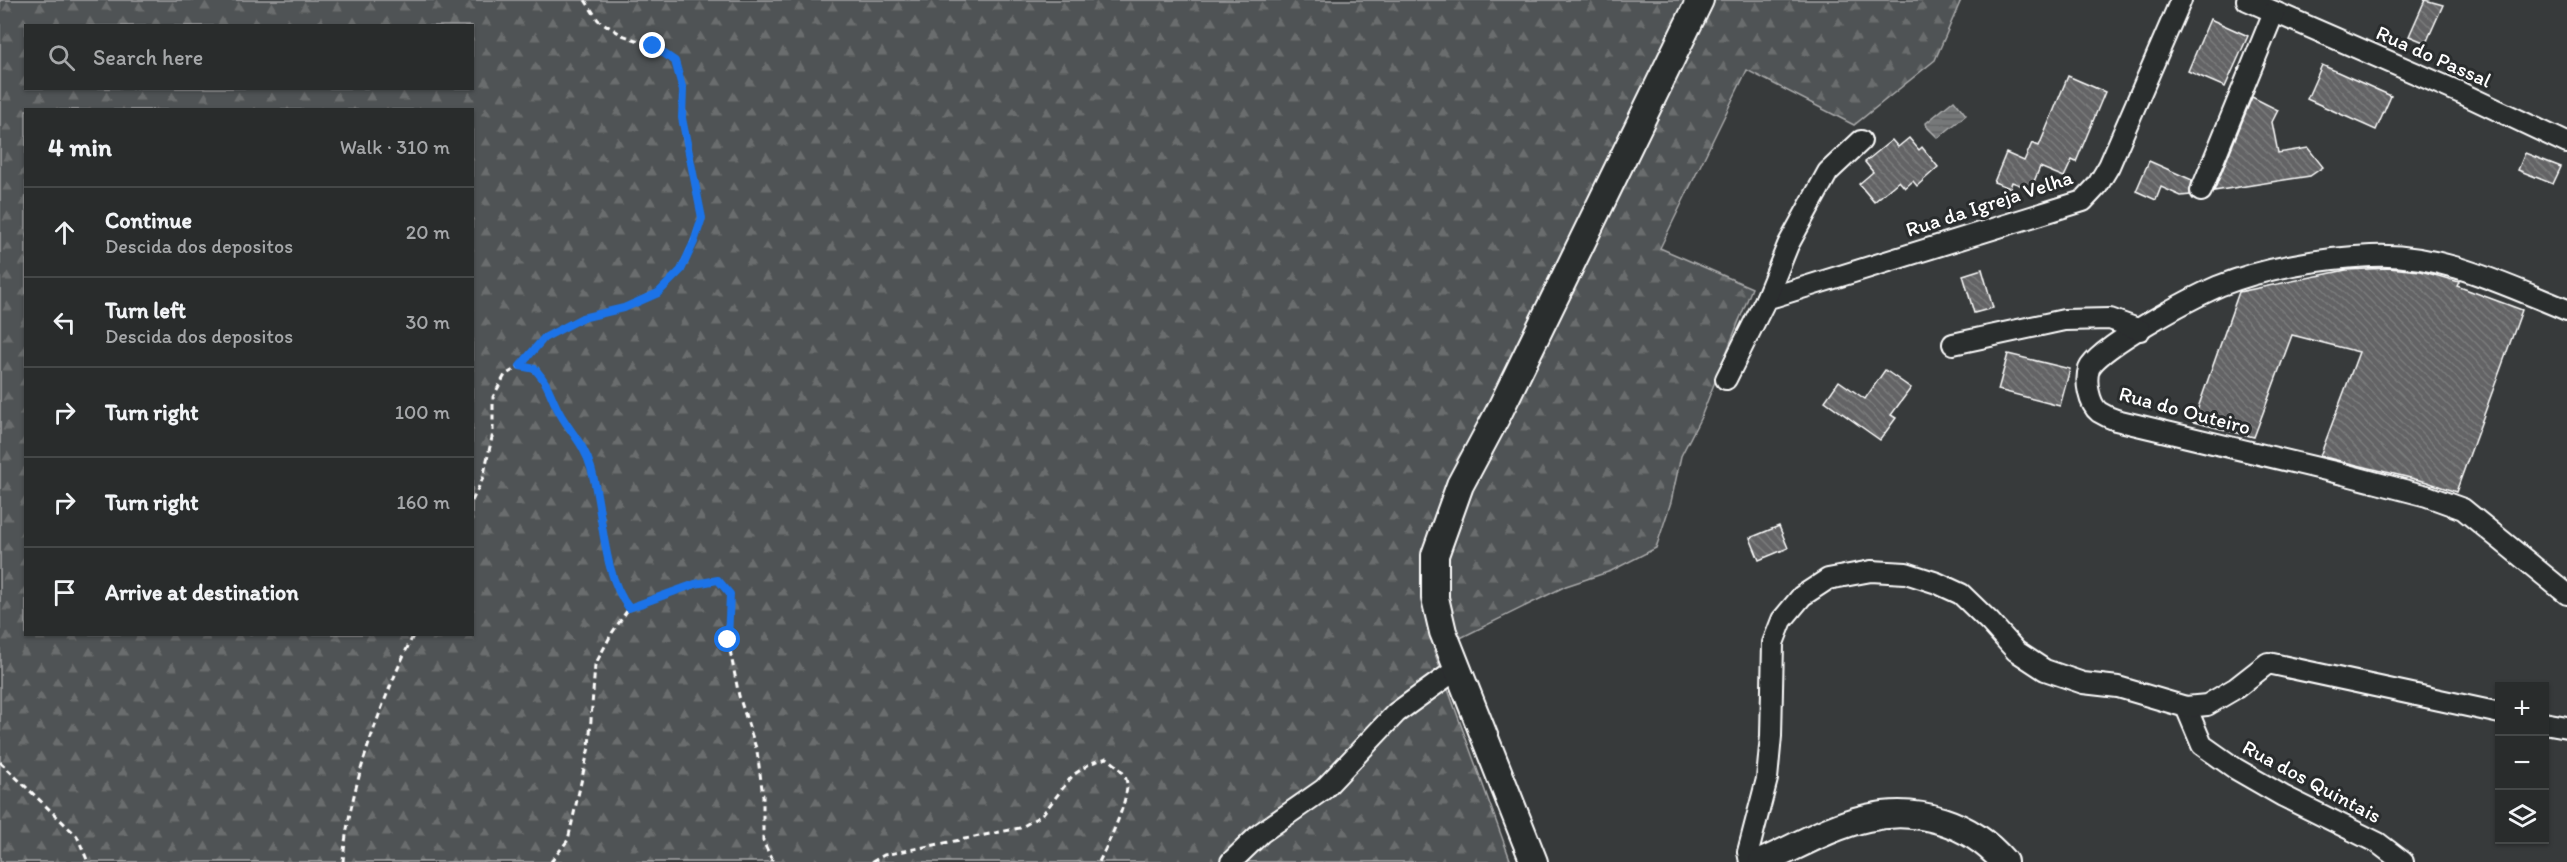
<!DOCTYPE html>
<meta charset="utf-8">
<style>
:root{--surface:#292c2c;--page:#353838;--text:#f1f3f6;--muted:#a5a7a9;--line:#454848}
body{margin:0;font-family:Itim,sans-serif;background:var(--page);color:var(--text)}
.controls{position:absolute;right:18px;bottom:18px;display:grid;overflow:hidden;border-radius:0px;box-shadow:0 2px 4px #0004}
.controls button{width:54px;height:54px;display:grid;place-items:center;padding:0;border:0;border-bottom:2px solid var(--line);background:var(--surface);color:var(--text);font:30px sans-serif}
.stop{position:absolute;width:18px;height:18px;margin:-14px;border:4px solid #1a73e8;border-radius:50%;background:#fff}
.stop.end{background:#1a73e8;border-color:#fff;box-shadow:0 2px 6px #0008}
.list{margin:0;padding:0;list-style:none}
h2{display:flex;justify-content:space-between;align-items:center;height:78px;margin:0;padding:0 24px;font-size:26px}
h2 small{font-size:20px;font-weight:400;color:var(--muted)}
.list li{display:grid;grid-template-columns:39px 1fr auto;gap:18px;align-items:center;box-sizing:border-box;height:90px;padding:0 24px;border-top:2px solid var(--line)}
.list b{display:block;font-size:22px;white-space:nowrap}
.list p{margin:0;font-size:20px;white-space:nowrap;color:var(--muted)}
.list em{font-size:20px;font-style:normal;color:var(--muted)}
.icon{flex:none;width:33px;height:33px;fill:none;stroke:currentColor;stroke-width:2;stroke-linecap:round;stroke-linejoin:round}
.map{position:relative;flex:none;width:2567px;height:862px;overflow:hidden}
.search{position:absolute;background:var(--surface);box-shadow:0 2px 4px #0004;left:24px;top:24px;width:450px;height:66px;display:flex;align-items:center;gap:15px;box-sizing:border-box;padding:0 21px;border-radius:0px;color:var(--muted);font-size:22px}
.panel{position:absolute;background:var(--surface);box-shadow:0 2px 4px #0004;left:24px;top:108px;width:450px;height:528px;border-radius:0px}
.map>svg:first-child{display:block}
.forest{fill:url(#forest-firs);stroke:#a8a9aa;stroke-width:1.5;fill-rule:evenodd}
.water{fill:url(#water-rules);stroke:#adaeaf;stroke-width:1.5}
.building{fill:url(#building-back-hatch);stroke:#fff;stroke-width:1.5}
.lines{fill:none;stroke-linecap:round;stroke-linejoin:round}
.minor-casing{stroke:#fff;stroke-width:24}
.tertiary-casing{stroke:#fff;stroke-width:30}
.path{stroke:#fff;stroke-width:3;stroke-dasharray:6 4.5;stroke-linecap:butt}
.minor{stroke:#2a2d2e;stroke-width:20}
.tertiary{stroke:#2a2d2e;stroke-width:26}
.route{stroke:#1a73e8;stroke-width:8}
.labels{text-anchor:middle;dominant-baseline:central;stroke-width:6;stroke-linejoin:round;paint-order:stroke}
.street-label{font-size:21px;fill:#fff;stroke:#2a2d2e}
</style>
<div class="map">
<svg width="2567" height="862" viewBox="0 0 2567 862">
<defs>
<pattern id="forest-firs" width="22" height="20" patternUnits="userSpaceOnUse" patternTransform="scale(1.5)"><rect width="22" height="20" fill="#505354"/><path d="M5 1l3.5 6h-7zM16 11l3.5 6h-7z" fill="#6a6d6e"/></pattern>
<pattern id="water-rules" width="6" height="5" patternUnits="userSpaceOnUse" patternTransform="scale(1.5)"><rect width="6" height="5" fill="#767879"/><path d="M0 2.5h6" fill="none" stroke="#616262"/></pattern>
<pattern id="building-back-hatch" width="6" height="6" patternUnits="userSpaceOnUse" patternTransform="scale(1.5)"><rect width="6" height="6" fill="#636465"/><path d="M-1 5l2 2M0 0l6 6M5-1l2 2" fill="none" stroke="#7a7b7c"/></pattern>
</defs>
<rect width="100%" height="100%" fill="#373a3b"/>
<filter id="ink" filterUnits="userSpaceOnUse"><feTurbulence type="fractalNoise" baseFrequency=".0167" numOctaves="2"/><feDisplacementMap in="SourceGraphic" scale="12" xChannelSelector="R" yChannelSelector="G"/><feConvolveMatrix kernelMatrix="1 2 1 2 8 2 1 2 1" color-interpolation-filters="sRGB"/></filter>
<g filter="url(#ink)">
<path class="forest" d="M0 0H1961L1935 60 1854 125 1747 70 1660 248 1752 288 1701 417 1681 456 1671 502 1656 548 1611 571 1566 586 1434 651 1511 862H0ZM26 26H472V88H26ZM26 110H472V634H26Z"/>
<path class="water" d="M1954 100 1966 115 1938 138 1927 127 1926 123Z"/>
<g class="building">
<path d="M2425 0 2443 5 2426 43 2409 36Z"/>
<path d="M2210 19 2248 36 2225 87 2188 71Z"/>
<path d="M2322 65 2391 96 2376 130 2307 99Z"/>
<path d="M2068 76 2105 92 2076 162 2072 160 2064 177 2040 167 2031 189 2012 182 2010 188 1994 182 2006 153 2024 161 2032 143 2039 146Z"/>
<path d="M2252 97 2278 110 2272 122 2278 153 2308 148 2323 167 2310 176 2214 191Z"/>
<path d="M1909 138 1919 150 1922 147 1938 167 1917 186 1913 181 1905 188 1899 181 1874 202 1859 184 1873 172 1865 162 1892 140 1898 147Z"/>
<path d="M2525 153 2561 167 2553 184 2518 170Z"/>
<path d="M2149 161 2192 180 2190 195 2181 196 2161 187 2156 200 2136 191Z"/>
<path d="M2389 268 2421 271 2459 282 2457 286 2522 310 2456 492 2427 482 2320 456 2359 352 2292 335 2254 437 2193 422 2239 292 2346 270Z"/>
<path d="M1982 269 1993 308 1974 313 1963 275Z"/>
<path d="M2008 354 2070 369 2060 406 1998 390Z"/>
<path d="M1885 370 1911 388 1891 415 1896 418 1880 440 1825 401 1839 381 1865 399Z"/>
<path d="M1779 526 1788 548 1759 560 1750 538Z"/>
</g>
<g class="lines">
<defs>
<g id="minor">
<path d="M2247 0 2461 93 2567 143"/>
<path d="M2201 191 2274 12"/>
<path d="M1766 299 2083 201 2097 186 2109 166 2181 0"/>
<path d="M2567 310C2505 285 2439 252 2371 256 2323 258 2263 268 2219 286 2194 297 2098 347 2089 369 2085 381 2089 404 2099 412 2104 415 2110 418 2116 420L2343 474 2427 496 2463 509 2567 594"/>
<path d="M1953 344 2064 320 2110 319 2140 330"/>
<path d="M1726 379 1766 299 1788 245 1828 172 1861 141"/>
<path d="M2186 707 2202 745 2236 769 2283 796 2378 843 2403 862"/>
<path d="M2544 723 2567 727"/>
<path d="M1231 862 1261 833 1324 789 1396 713 1457 669"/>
<path d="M1750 862 1748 852 1767 779 1771 736 1773 643 1782 620 1802 596 1828 579 1871 571 1906 573 1937 583 1961 594 1990 622 2016 651 2045 670 2083 683 2118 687 2186 707 2207 705 2236 688 2268 663 2500 713"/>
</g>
<g id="tertiary">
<path d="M1534 862 1443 632 1435 598V555L1460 485 1499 412 1700 0"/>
<path d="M1762 862C1796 847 1831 826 1867 818 1917 806 1971 823 2004 862"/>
</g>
</defs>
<use href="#minor" class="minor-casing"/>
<use href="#tertiary" class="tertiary-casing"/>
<g class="path">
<path d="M520 366 544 338 582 318 624 308 658 293 681 270 702 218 682 118 683 90 675 61 653 46 622 35 598 20 585 0"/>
<path d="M472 501 483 478 493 433V397L505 375 520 366 535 369C549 385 548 390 557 408 567 429 585 444 591 467 604 511 601 572 629 608"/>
<path d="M0 762 77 836 88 862"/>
<path d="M343 862C348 791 382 698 414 634"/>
<path d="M551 862 568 840 589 747 595 665 612 633 629 608 695 584 718 580 730 594 728 640 739 696 757 751 763 796V841L773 862"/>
<path d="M872 862 884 855 1020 828 1042 815 1073 775 1091 763 1107 758C1115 764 1122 769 1126 779 1132 795 1107 846 1099 862"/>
</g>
<use href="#minor" class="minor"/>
<use href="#tertiary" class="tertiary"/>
</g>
</g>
<g class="lines" filter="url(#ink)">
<path class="route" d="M653 46 675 61 683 90 682 118 702 218 694 242 681 270 658 293 624 308 582 318 544 338 520 366 535 369C549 385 548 390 557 408 567 429 585 444 591 468 604 511 601 572 629 608L695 584 718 580 730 594 728 640"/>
</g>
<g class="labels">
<g class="street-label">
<text transform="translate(2434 56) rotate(24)">Rua do Passal</text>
<text transform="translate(1989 203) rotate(-18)">Rua da Igreja Velha</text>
<text transform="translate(2185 410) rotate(15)">Rua do Outeiro</text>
<text transform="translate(2312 781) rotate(28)">Rua dos Quintais</text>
</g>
</g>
</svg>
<div class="controls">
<button>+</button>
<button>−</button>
<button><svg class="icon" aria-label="layers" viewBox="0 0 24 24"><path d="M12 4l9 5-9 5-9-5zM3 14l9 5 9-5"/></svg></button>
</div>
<div class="stop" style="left:728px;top:640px"></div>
<div class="stop end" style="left:653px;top:46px"></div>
<div class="search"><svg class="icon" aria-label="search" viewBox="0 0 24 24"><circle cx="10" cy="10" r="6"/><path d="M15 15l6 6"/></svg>Search here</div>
<section class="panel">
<h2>4 min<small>Walk · 310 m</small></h2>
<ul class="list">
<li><svg class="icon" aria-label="ahead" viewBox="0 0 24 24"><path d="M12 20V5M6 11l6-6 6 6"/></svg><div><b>Continue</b><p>Descida dos depositos</p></div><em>20 m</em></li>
<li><svg class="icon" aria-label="left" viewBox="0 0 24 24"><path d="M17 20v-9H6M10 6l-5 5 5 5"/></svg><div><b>Turn left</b><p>Descida dos depositos</p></div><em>30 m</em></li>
<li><svg class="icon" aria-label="right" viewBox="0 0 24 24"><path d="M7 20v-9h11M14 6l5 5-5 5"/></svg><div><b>Turn right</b></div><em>100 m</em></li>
<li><svg class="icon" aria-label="right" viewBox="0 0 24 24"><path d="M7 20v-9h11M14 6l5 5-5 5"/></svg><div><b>Turn right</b></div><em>160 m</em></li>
<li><svg class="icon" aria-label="arrive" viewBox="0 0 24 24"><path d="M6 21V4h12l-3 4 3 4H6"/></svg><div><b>Arrive at destination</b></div></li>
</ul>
</section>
</div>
